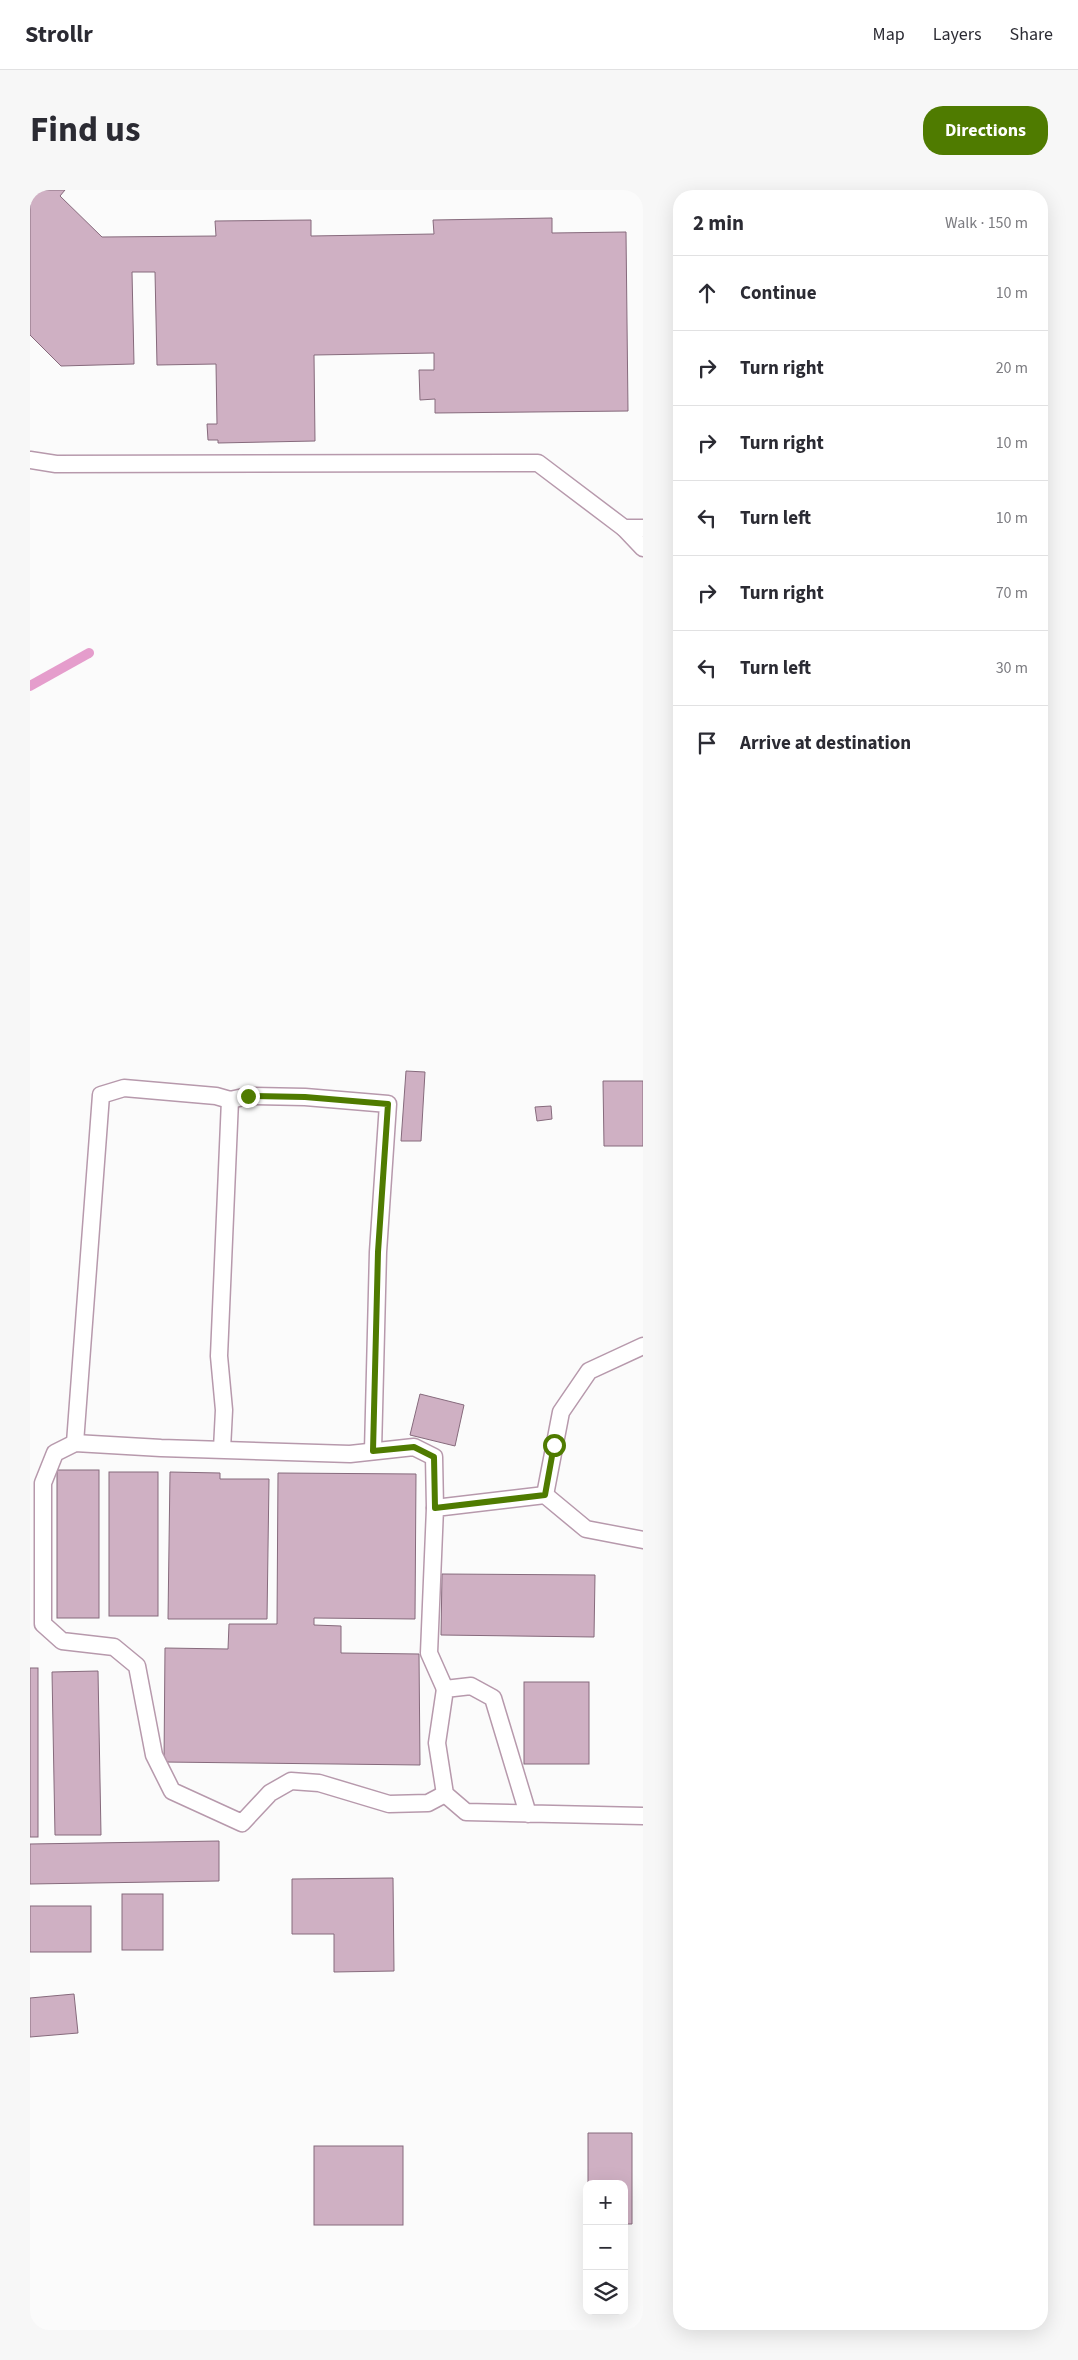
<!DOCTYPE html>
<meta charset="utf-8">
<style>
:root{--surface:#fff;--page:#f7f7f7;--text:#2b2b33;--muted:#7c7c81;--line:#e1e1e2;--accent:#4f7b00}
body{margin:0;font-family:"Source Sans 3",sans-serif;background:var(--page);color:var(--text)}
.controls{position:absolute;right:15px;bottom:15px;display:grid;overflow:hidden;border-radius:10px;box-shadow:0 5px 20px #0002}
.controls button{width:45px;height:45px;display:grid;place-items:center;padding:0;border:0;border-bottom:1px solid var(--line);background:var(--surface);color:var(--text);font:25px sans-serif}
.stop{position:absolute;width:15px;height:15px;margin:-11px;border:4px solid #4f7b00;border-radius:50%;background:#fff}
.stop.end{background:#4f7b00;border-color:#fff;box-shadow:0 1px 5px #0008}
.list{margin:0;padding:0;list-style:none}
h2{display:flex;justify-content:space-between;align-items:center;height:65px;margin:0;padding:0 20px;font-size:21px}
h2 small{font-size:16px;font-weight:400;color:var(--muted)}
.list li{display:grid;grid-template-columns:32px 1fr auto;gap:15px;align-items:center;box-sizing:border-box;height:75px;padding:0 20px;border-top:1px solid var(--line)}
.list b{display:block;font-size:19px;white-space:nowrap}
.list em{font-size:16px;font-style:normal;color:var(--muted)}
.icon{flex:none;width:28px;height:28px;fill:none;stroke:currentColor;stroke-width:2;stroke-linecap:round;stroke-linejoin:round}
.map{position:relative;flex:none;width:613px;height:2140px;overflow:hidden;border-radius:20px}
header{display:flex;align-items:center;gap:30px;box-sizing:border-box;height:70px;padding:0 25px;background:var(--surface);border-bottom:1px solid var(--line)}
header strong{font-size:24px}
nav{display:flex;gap:28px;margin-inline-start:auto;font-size:18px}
.intro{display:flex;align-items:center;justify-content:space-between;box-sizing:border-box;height:120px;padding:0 30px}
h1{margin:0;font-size:35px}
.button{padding:12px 22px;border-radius:20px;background:var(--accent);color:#fff;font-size:18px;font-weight:700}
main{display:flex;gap:30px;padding:0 30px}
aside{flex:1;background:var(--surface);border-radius:20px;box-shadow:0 5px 20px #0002}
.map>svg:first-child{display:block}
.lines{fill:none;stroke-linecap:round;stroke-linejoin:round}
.stream{stroke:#e59dcc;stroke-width:10}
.building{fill:#cfb0c3;stroke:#866a7c}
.lane-casing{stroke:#b799ac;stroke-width:19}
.lane{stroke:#fff;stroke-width:16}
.route{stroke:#4f7b00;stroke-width:6}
</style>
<header>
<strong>Strollr</strong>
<nav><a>Map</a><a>Layers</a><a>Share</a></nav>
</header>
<div class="intro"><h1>Find us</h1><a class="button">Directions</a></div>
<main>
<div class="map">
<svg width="613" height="2140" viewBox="0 0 613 2140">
<rect width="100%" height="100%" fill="#fbfbfb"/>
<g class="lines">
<path class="stream" d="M0 496 59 463"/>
</g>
<g class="building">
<path d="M0 0H35L30 6 72 47 186 46 185 31 281 30V46L404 44 403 30 522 28V43L596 42 598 221 405 223V209L390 210 389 180H404V163L284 165 285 251 188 253V250H178L177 234H187L186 174 127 175 125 82H102L104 174 31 176 0 145Z"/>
<path d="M376 881 395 882 391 951H371Z"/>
<path d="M573 891H613V956H574Z"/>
<path d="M521 916 522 929 507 931 505 917Z"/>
<path d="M390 1204 434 1215 425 1256 380 1245Z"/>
<rect x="27" y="1280" width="42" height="148"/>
<rect x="79" y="1282" width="49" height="144"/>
<path d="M140 1282 190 1283V1289H239L237 1429H138Z"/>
<path d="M248 1283 386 1284 385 1429 284 1428V1435L311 1436V1463L389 1464 390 1575 134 1572 135 1458 198 1459 199 1434H247Z"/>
<path d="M412 1384 565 1385 564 1447 411 1445Z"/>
<rect x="0" y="1478" width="8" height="169"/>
<path d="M68 1481 71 1645H25L22 1482Z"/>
<rect x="494" y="1492" width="65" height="82"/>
<path d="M189 1651V1691L0 1694V1654Z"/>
<path d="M363 1688 364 1781 304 1782V1744H262V1689Z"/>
<rect x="92" y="1704" width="41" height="56"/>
<rect x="0" y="1716" width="61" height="46"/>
<path d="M44 1804 48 1843 0 1847V1808Z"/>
<path d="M558 1943H602V2034H594V1994H558Z"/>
<rect x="284" y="1956" width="89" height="79"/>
</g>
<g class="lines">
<defs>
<g id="lane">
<path d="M0 270 26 274 508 273 594 338H613"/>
<path d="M594 338 613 358"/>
<path d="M45 1253 71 905 94 898 186 906 200 910 218 906 275 907 358 914 348 1062 343 1261"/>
<path d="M192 1259 194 1220 189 1166 200 910"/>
<path d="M515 1305 531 1222 559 1181 613 1156"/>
<path d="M405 1318 404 1267 384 1257 320 1264 131 1258 45 1253 25 1263 13 1293V1434L32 1451 84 1457 107 1476 124 1565 142 1601 212 1633 240 1603 261 1591 289 1593 359 1614 398 1613 415 1604"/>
<path d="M415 1499 399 1463 405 1318 515 1305 556 1339 613 1350"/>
<path d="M498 1624 463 1508 441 1496 415 1499 407 1553 415 1604 436 1622 613 1626"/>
</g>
</defs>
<use href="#lane" class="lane-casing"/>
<use href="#lane" class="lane"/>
</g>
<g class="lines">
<path class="route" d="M218 906 275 907 358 914 348 1062 343 1261 384 1257 404 1267 405 1318 515 1305 524 1255"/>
</g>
</svg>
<div class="controls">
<button>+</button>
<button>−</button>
<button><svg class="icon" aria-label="layers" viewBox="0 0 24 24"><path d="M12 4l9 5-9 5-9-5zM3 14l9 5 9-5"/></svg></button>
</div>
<div class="stop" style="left:524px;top:1255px"></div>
<div class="stop end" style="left:218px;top:906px"></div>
</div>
<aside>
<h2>2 min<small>Walk · 150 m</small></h2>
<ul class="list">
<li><svg class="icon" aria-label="ahead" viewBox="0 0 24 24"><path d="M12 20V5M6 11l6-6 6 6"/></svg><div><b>Continue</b></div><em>10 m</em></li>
<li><svg class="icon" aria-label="right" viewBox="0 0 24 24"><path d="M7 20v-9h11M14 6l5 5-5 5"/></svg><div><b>Turn right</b></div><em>20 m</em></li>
<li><svg class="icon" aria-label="right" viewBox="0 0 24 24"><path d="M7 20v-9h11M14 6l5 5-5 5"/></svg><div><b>Turn right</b></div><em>10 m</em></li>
<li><svg class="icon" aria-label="left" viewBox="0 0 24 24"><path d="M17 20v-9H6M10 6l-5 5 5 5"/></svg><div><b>Turn left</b></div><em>10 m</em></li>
<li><svg class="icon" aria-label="right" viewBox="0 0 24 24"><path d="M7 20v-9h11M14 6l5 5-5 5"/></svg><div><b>Turn right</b></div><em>70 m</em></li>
<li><svg class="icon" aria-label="left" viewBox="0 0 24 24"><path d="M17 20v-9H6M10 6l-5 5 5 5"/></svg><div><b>Turn left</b></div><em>30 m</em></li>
<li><svg class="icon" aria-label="arrive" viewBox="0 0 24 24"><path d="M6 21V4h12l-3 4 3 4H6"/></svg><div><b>Arrive at destination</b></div></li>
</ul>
</aside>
</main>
